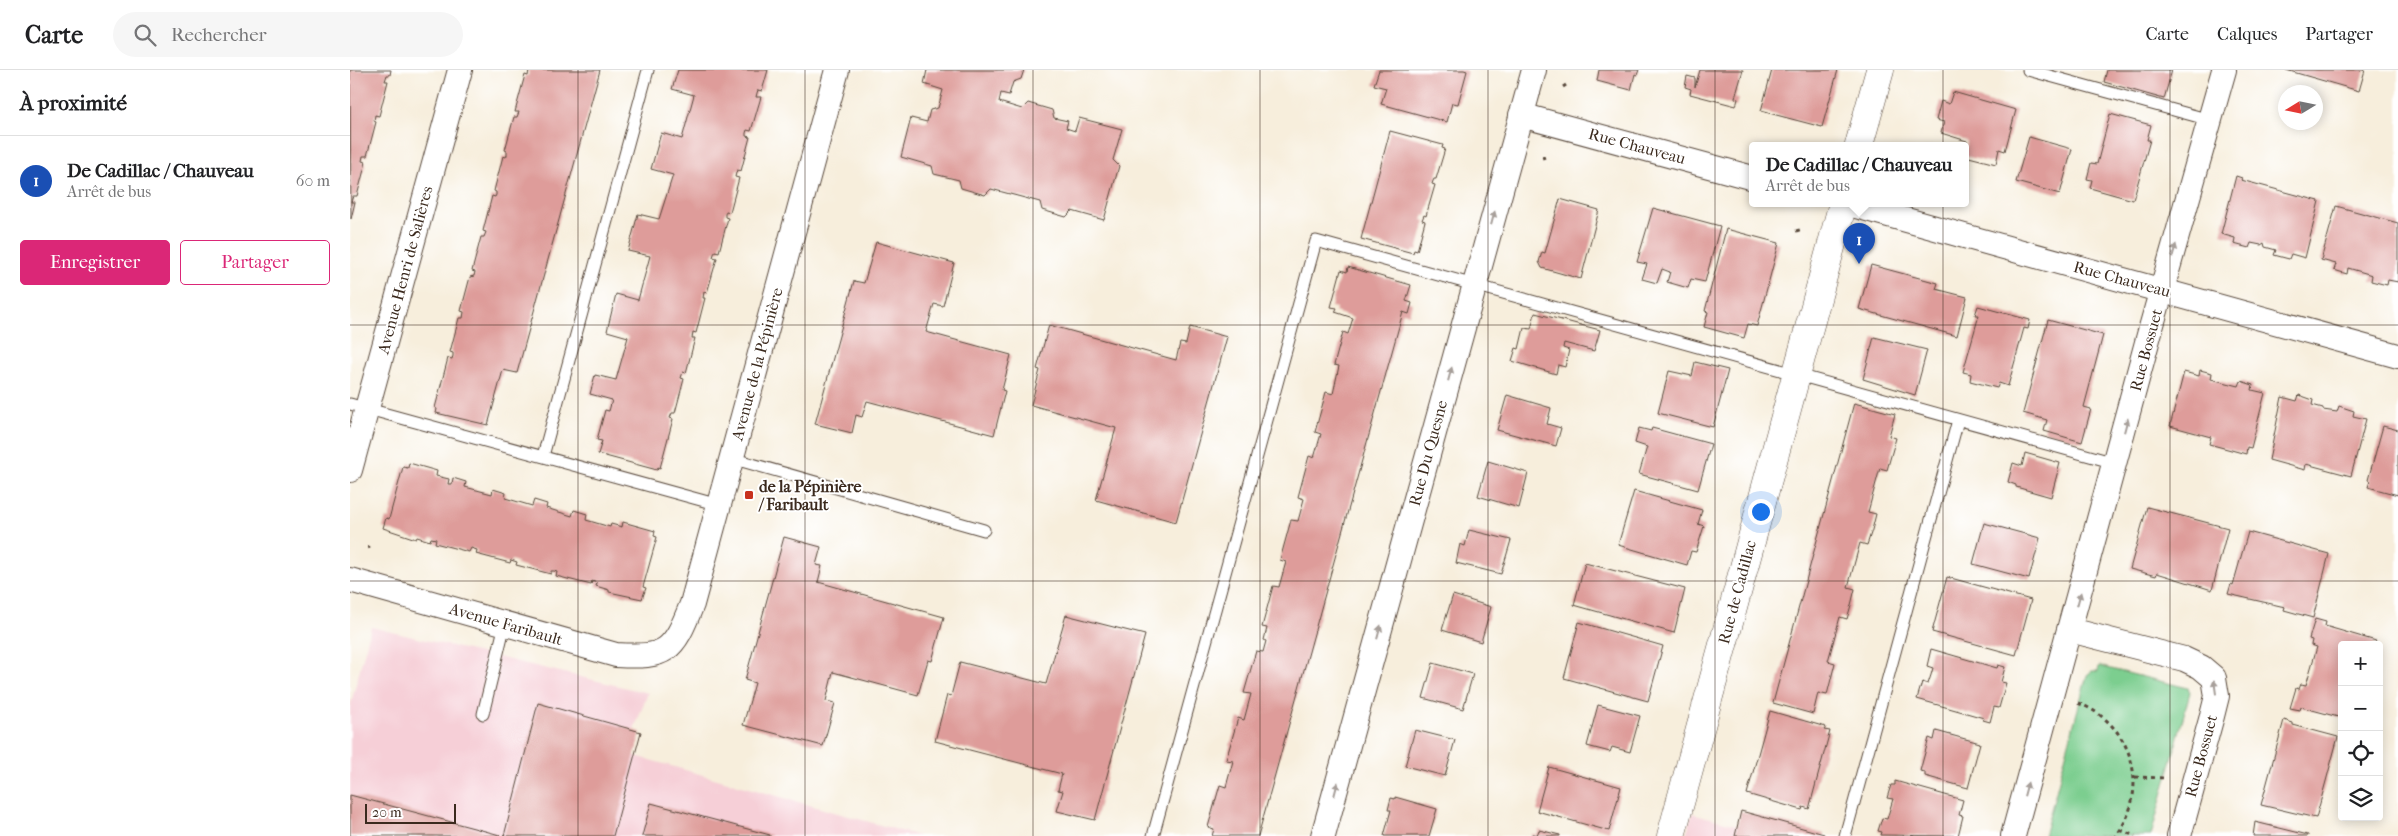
<!DOCTYPE html>
<html lang="fr">
<meta charset="utf-8">
<style>
:root{--surface:#fff;--page:#f6f6f6;--text:#202124;--muted:#757577;--line:#e0e0e0;--accent:#db2777}
body{margin:0;font-family:"IM FELL French Canon",serif;background:var(--page);color:var(--text)}
.controls{position:absolute;right:15px;bottom:15px;display:grid;overflow:hidden;border-radius:5px;box-shadow:0 2px 12px #0003}
.controls button{width:45px;height:45px;display:grid;place-items:center;padding:0;border:0;border-bottom:1px solid var(--line);background:var(--surface);color:var(--text);font:25px sans-serif}
.compass{position:absolute;left:1928px;top:15px;width:45px;height:45px;border-radius:50%;background:var(--surface);box-shadow:0 2px 12px #0003;rotate:260deg}
.scale{position:absolute;left:15px;bottom:12px;width:91px;box-sizing:border-box;padding-left:5px;border:2px solid #3b2a1e;border-top:0;font-size:14px;line-height:18px;white-space:nowrap;color:#3b2a1e;-webkit-text-stroke:4px #fff;paint-order:stroke}
.you{position:absolute;left:1410px;top:441px;width:18px;height:18px;margin:-12px;border:4px solid #fff;border-radius:50%;background:#1a73e8;box-shadow:0 0 0 8px #1a73e833}
.badge{display:grid;place-items:center;width:32px;height:32px;border-radius:50%;background:var(--accent);color:#fff;font-size:16px;font-weight:700}
.pin{position:absolute;translate:-50% -41px;filter:drop-shadow(0 1px 2px #0008)}
.pin::after{content:'';position:absolute;top:26px;width:18px;height:15px;background:inherit;clip-path:polygon(0 0,100% 0,50% 100%)}
.popup{position:absolute;left:1399px;top:72px;width:220px;height:65px;box-sizing:border-box;display:grid;place-content:center;border-radius:5px;background:var(--surface);filter:drop-shadow(0 1px 4px #0005);font-size:16px;white-space:nowrap;color:var(--muted)}
.popup b{font-size:19px;color:var(--text)}
.popup::after{content:'';position:absolute;left:50%;top:100%;margin-left:-10px;border:10px solid transparent;border-top-color:var(--surface)}
.list{margin:0;padding:0;list-style:none}
h2{display:flex;justify-content:space-between;align-items:center;height:65px;margin:0;padding:0 20px;font-size:21px}
h2 small{font-size:16px;font-weight:400;color:var(--muted)}
.list li{display:grid;grid-template-columns:32px 1fr auto;gap:15px;align-items:center;box-sizing:border-box;height:90px;padding:0 20px;border-top:1px solid var(--line)}
.list b{display:block;font-size:19px;white-space:nowrap}
.list p{margin:0;font-size:16px;white-space:nowrap;color:var(--muted)}
.list em{font-size:16px;font-style:normal;color:var(--muted)}
.actions{display:flex;gap:10px;padding:15px 20px}
.actions a{flex:1;padding:11px 0;border:1px solid var(--accent);border-radius:5px;text-align:center;font-size:18px;color:var(--accent)}
.actions .main{background:var(--accent);color:#fff}
.icon{flex:none;width:28px;height:28px;fill:none;stroke:currentColor;stroke-width:2;stroke-linecap:round;stroke-linejoin:round}
.map{position:relative;flex:none;width:2048px;height:766px;overflow:hidden}
header{display:flex;align-items:center;gap:30px;box-sizing:border-box;height:70px;padding:0 25px;background:var(--surface);border-bottom:1px solid var(--line)}
header strong{font-size:24px}
nav{display:flex;gap:28px;margin-inline-start:auto;font-size:18px}
.search{width:350px;height:45px;background:var(--page);display:flex;align-items:center;gap:12px;box-sizing:border-box;padding:0 18px;border-radius:28px;color:var(--muted);font-size:19px}
main{display:flex}
aside{flex:1;background:var(--surface)}
.map>svg:first-child{display:block}
.built{fill:#f6cfd7}
.green{fill:#7cce8f;stroke:#5c7c56}
.building{fill:#de9c9a}
.lines{fill:none;stroke-linecap:round;stroke-linejoin:round}
.service-casing{stroke:#57473a;stroke-width:13}
.minor-casing{stroke:#57473a;stroke-width:26}
.tertiary-casing{stroke:#57473a;stroke-width:29}
.path{stroke:#57473a;stroke-width:3;stroke-dasharray:4 4;stroke-linecap:butt}
.service{stroke:#fff;stroke-width:11}
.minor{stroke:#fff;stroke-width:24}
.tertiary{stroke:#fff;stroke-width:28}
.oneway{fill:#a79f9a}
.grid{fill:none;stroke:#3b2a1e;stroke-width:1;stroke-opacity:0.55}
.poi-dot{fill:#c8321e;stroke:#fff;stroke-width:2}
.labels{text-anchor:middle;dominant-baseline:central;stroke-width:4;stroke-linejoin:round;paint-order:stroke}
.street-label{font-size:16px;fill:#3b2a1e;stroke:#fff}
.poi-label{font-size:16px;font-weight:bold;fill:#3b2a1e;stroke:#fff;text-anchor:start}
</style>
<header>
<strong>Carte</strong>
<div class="search"><svg class="icon" aria-label="search" viewBox="0 0 24 24"><circle cx="10" cy="10" r="6"/><path d="M15 15l6 6"/></svg>Rechercher</div>
<nav><a>Carte</a><a>Calques</a><a>Partager</a></nav>
</header>
<main>
<aside>
<h2>À proximité<small></small></h2>
<ul class="list">
<li><span class="badge" style="background:#1a4fb4">1</span><div><b>De Cadillac / Chauveau</b><p>Arrêt de bus</p></div><em>60 m</em></li>
</ul>
<div class="actions"><a class="main">Enregistrer</a><a>Partager</a></div>
</aside>
<div class="map">
<svg width="2048" height="766" viewBox="0 0 2048 766">
<rect width="100%" height="100%" fill="#fff"/>
<filter id="ink" filterUnits="userSpaceOnUse"><feTurbulence type="fractalNoise" baseFrequency=".02" numOctaves="2"/><feDisplacementMap in="SourceGraphic" scale="10" xChannelSelector="R" yChannelSelector="G"/><feConvolveMatrix kernelMatrix="1 2 1 2 8 2 1 2 1" color-interpolation-filters="sRGB"/></filter>
<filter id="wash" filterUnits="userSpaceOnUse"><feTurbulence type="fractalNoise" baseFrequency=".0096" numOctaves="4" result="noise"/><feDisplacementMap in="SourceGraphic" scale="20" xChannelSelector="R" yChannelSelector="G"/><feGaussianBlur stdDeviation="1.12" result="paint"/><feColorMatrix in="noise" values="0 0 0 0 0 0 0 0 0 0 0 0 0 0 0 0 0 1.4 0 .05"/><feComposite in="paint" operator="in"/></filter>
<g filter="url(#wash)">
<rect width="100%" height="100%" fill="#f7eedc"/>
<g class="built">
<path d="M21 557 298 623 275 683 569 766H0V637Z"/>
<path d="M1342 743 1426 766H1336Z"/>
</g>
<path class="green" d="M1749 596 1838 618 1840 622 1801 766H1694L1737 605 1742 601H1748Z"/>
<g id="blocks">
<g class="building">
<path d="M0 0H41L40 5H37L35 11H38L29 46 25 45 24 51 26 52 17 86H13L12 91 16 92 7 126H3L1 132H5L1 149Z"/>
<path d="M179 0H250L167 303 153 300 138 355 86 343 87 339 85 338 98 288 102 289 103 286V283L100 282 109 248H113L114 242 111 241 120 207 124 206 125 202 122 201 131 167H134L136 162 133 161 142 126 145 127 146 125V122L144 121 153 86 156 87 157 85V81L155 80 164 47H167L169 42H165L175 5 178 6Z"/>
<path d="M328 0H418L412 21 408 20 407 23 406 27H411L401 61 397 60 396 63V66L400 67 391 101 387 100 386 103 385 107 389 108 380 142 376 141 375 144V147L378 148 369 182 365 181 363 187 367 188 357 223 354 222 353 228H355L346 263 343 262 342 268H345L336 303 333 302 331 308 334 309 325 343H322L320 348 323 349 310 398 308 397 307 400 248 384 252 371 247 370 255 340 259 341 262 330 240 324 245 305 266 310 278 267 257 261 266 224 288 230 300 186 278 181 288 144 309 149 323 105 301 99 311 63 332 69 344 25 322 19Z"/>
<path d="M577 0H674L671 9 663 12 659 25 651 23 649 32 672 39 678 33 702 40 704 48 718 51 716 58 725 61 729 48 772 59 763 90 769 96 754 150 722 141 716 147 692 140 690 132 641 119 635 125 611 118 609 110 584 104 582 96 551 87 561 48 577 52 580 40 588 38 593 20 574 14Z"/>
<path d="M1029 0H1114L1117 1 1108 34 1102 33 1097 52 1031 34 1036 18 1024 15Z"/>
<path d="M1249 0H1289L1287 5 1285 4 1281 20 1247 11Z"/>
<path d="M1350 0H1393L1385 28 1388 29 1386 36 1340 24 1341 19 1335 17 1337 6 1345 8V17Z"/>
<path d="M1422 0H1488L1472 57 1411 41Z"/>
<path d="M1757 0H1822L1814 29 1754 12Z"/>
<path d="M1936 0H2015L2009 21Z"/>
<path d="M1603 22 1666 40 1655 81 1649 79 1646 94 1615 86 1617 71 1591 63 1594 52 1586 50 1591 31 1599 34Z"/>
<path d="M1760 44 1801 55 1797 70H1800L1783 130 1740 118 1742 110 1737 109 1741 93 1747 94Z"/>
<path d="M1040 61 1093 75 1092 78 1095 79 1086 109H1084L1083 111 1082 114 1085 115 1076 146 1074 145 1072 150 1075 151 1067 181 1064 180 1063 183 1011 169Z"/>
<path d="M1679 67 1722 79 1710 124 1666 112Z"/>
<path d="M1886 106 1892 108 1891 110 1969 131 1955 188 1941 184 1939 189 1924 185 1926 180 1915 177 1914 173 1911 175 1901 173 1899 178 1884 174 1885 168 1871 164Z"/>
<path d="M1210 129 1249 140 1231 209 1192 198 1189 192 1192 182 1195 183Z"/>
<path d="M1986 136 2048 153V212L2038 210 2037 215 2021 211 2022 205 1998 198 1997 204 1984 200 1986 194 1971 190Z"/>
<path d="M1303 138 1370 156 1355 212 1341 209 1338 218 1317 212 1320 202 1312 199 1307 213 1292 209 1297 194 1287 192Z"/>
<path d="M1376 159 1429 173 1407 256 1398 254 1394 268 1354 257 1358 242 1355 241Z"/>
<path d="M526 172 604 193 593 236 584 234 576 262 661 285 652 320 655 321 644 365 517 331 512 347 506 345 502 363 465 354 504 211 514 213Z"/>
<path d="M1521 195 1588 213 1586 219 1617 227 1607 266 1509 239Z"/>
<path d="M998 197 1061 215 1056 231 1062 233 1059 244 1053 242 908 766H862L864 759 858 757 870 715 876 717 883 691 876 690 888 648 894 650 901 624 894 623 906 581 913 582 916 571 914 570 917 558 912 557 923 516 929 517 936 492 930 490 941 450 948 451 954 429 948 427 959 386 964 388 971 364 965 362 976 322 983 324 989 296 984 295 993 262 998 264 1003 248 985 242 987 238 981 237 991 200 997 202Z"/>
<path d="M1628 236 1680 250 1678 259 1674 258 1658 316 1649 313 1647 318 1620 311 1621 304 1613 302 1629 245H1625Z"/>
<path d="M1185 243 1250 260 1244 281 1214 273 1213 278 1219 280 1215 297 1208 295 1206 304 1162 291 1166 278 1169 279 1174 258 1181 259Z"/>
<path d="M1698 250 1753 265 1734 337 1741 339 1732 372 1694 361 1697 350 1673 343Z"/>
<path d="M699 255 826 290 830 273 836 274 840 257 877 267 826 452 746 430 766 358 681 335 690 300 687 299Z"/>
<path d="M1524 267 1577 280 1565 325 1513 309Z"/>
<path d="M1345 292 1378 300 1363 357 1308 343 1319 301 1342 306Z"/>
<path d="M1850 300 1862 303 1861 309 1889 316 1891 311 1903 315 1902 320 1915 323 1901 378 1897 377 1896 384 1859 374 1861 367 1820 356 1834 302 1849 306Z"/>
<path d="M1157 325 1201 338 1197 354 1211 358 1206 376 1147 360Z"/>
<path d="M1949 325 1963 330 1962 335 1973 338V340L1987 342 1989 336 2004 341 2003 346 2016 349 2001 406 1956 394 1955 400 1919 390 1932 327 1947 331Z"/>
<path d="M1504 333 1545 344 1539 366 1546 368 1537 400 1530 398 1518 442 1526 444 1522 460 1517 475 1510 473 1498 517 1505 519 1501 535 1497 549 1490 547 1478 591 1485 593 1477 625 1468 623 1463 644 1423 633Z"/>
<path d="M2033 356 2048 360V425L2018 417 2020 411 2018 410Z"/>
<path d="M1289 358 1301 361 1302 358 1361 374 1348 420 1289 404 1297 377 1285 373Z"/>
<path d="M1675 383 1710 393 1701 427 1666 417V415L1658 412 1663 393 1672 396Z"/>
<path d="M1138 391 1178 403 1169 438 1128 426Z"/>
<path d="M59 393 87 401 86 406 99 409 98 414H102L103 408 116 412 115 417 142 424 143 419 156 423 155 428 182 436 184 430 197 434 196 438 222 446 224 440 237 444 236 450 260 457 261 454 272 457 273 452 305 461 304 466 307 467 293 517 296 518 292 529 259 522V520L246 516 247 513 242 511 241 515 206 506 207 502 204 501H201V504L166 495 167 492 161 490 160 493 126 484 127 480 121 478 119 482 85 473 86 469 81 468 80 471 67 467 66 469 33 458 36 448 39 449 53 397 58 398Z"/>
<path d="M1284 421 1352 440 1348 454 1354 456 1346 482 1341 481 1337 495 1268 475Z"/>
<path d="M1797 437 1878 458 1862 520 1807 503 1806 506 1780 499Z"/>
<path d="M1634 453 1690 468 1679 509 1623 494Z"/>
<path d="M1119 460 1161 470 1151 504 1106 493 1110 474 1115 476Z"/>
<path d="M1898 462 1979 484 1963 548 1934 540 1935 537 1878 524 1881 514 1883 515Z"/>
<path d="M434 467 471 477 466 495 472 496 468 512 594 547 582 591 578 590 568 625 483 602 476 631 485 633 473 676 393 655 405 613 395 610Z"/>
<path d="M1235 493 1335 519 1324 563 1224 535Z"/>
<path d="M1597 507 1681 530 1666 585 1582 562Z"/>
<path d="M1103 525 1141 537 1131 572 1092 560Z"/>
<path d="M716 545 795 565 745 750 707 741 713 721 708 720 712 704 585 671 597 625 601 626 610 592 696 614Z"/>
<path d="M1965 549 1976 552 1975 556 2026 571 2025 575H1992V648L1951 637 1950 640 1940 638 1946 618 1949 619 1951 614 1956 615 1967 577 1961 575 1962 570 1959 569Z"/>
<path d="M1229 552 1313 576 1298 631 1214 608Z"/>
<path d="M1581 579 1647 598 1648 595 1655 597 1651 612 1656 613 1649 638 1644 637 1640 652 1633 650 1634 648 1567 629 1572 612 1578 614 1581 605 1583 598 1577 596Z"/>
<path d="M1083 593 1123 604 1113 639 1073 628Z"/>
<path d="M188 633 291 662 263 766H154Z"/>
<path d="M1248 635 1290 646 1280 682 1262 677 1260 682 1237 676Z"/>
<path d="M1420 641 1476 657 1474 660 1480 661 1459 739 1453 737 1452 740 1397 724Z"/>
<path d="M1934 650 1943 653V655L1988 667 1966 748 1911 735Z"/>
<path d="M1065 660 1105 670 1095 706 1055 696Z"/>
<path d="M1586 661 1630 673 1618 718 1575 706V702L1570 701 1579 668 1584 670Z"/>
<path d="M1199 697 1271 717 1259 761 1187 741Z"/>
<path d="M1545 711 1613 730 1609 745 1613 746 1608 766 1531 765 1532 762 1528 761 1532 748 1537 749 1543 729 1537 728 1541 715H1545Z"/>
<path d="M0 725 150 765V766H0Z"/>
<path d="M1045 727 1087 739 1079 766H1034L1041 740H1038L1041 728 1045 729Z"/>
<path d="M301 733 420 765V766H292Z"/>
<path d="M1391 741 1474 764V766H1385Z"/>
<path d="M1905 752 1958 765V766H1903Z"/>
<path d="M1189 760 1210 765V766H1181L1182 764 1187 765Z"/>
</g>
</g>
</g>
<g filter="url(#ink)">
<use href="#blocks" fill-opacity="0" stroke="#57473a" stroke-width="1"/>
<g class="lines">
<defs>
<g id="service">
<path d="M1678 0 1860 50"/>
<path d="M0 334 369 435"/>
<path d="M193 386 298 0"/>
<path d="M381 388 634 460"/>
<path d="M133 644 155 554"/>
<path d="M803 766 966 171 1765 393"/>
<path d="M1495 766 1608 350"/>
</g>
<g id="minor">
<path d="M1171 45 1403 108"/>
<path d="M1495 133 2048 286"/>
<path d="M0 400 110 0"/>
<path d="M0 510 266 585C317 588 323 582 342 534L487 0"/>
<path d="M1720 560 1834 589 1851 597 1864 608 1867 626 1862 646 1829 766"/>
<path d="M973 766 1184 0"/>
<path d="M1663 766 1799 265 1874 0"/>
</g>
<g id="tertiary">
<path d="M1509 75 1530 0"/>
<path d="M1321 766 1493 133"/>
</g>
</defs>
<use href="#service" class="service-casing"/>
<use href="#minor" class="minor-casing"/>
<use href="#tertiary" class="tertiary-casing"/>
<g class="path">
<path d="M1213 17 1216 15"/>
<path d="M1193 86 1194 89"/>
<path d="M1446 161 1453 159"/>
<path d="M1521 175 1524 180"/>
<path d="M18 478 20 477"/>
<path d="M1728 633C1783 654 1801 719 1766 766"/>
<path d="M1785 707 1817 708"/>
<path d="M1770 760 1785 766"/>
</g>
<use href="#service" class="service"/>
<use href="#minor" class="minor"/>
<use href="#tertiary" class="tertiary"/>
</g>
<defs><path id="oneway-solid" d="M-6-.8H1V-3.2L6.5 0L1 3.2V.8H-6Z" transform="scale(1.25)"/></defs>
<g class="oneway">
<use href="#oneway-solid" transform="translate(1143 148) rotate(-75)"/>
<use href="#oneway-solid" transform="translate(1824 181) rotate(-74)"/>
<use href="#oneway-solid" transform="translate(1100 304) rotate(-75)"/>
<use href="#oneway-solid" transform="translate(1776 355) rotate(-75)"/>
<use href="#oneway-solid" transform="translate(1729 529) rotate(-75)"/>
<use href="#oneway-solid" transform="translate(1029 562) rotate(-75)"/>
<use href="#oneway-solid" transform="translate(1865 617) rotate(-98)"/>
<use href="#oneway-solid" transform="translate(986 719) rotate(-75)"/>
<use href="#oneway-solid" transform="translate(1676 719) rotate(-75)"/>
</g>
</g>
<path class="grid" d="M228 0V766M455 0V766M683 0V766M910 0V766M1138 0V766M1365 0V766M1593 0V766M1820 0V766M0 255H2048M0 511H2048"/>
<rect class="poi-dot" x="394" y="420" width="10" height="10" rx="2.5"/>
<g class="labels">
<g class="street-label">
<text transform="translate(1287 76) rotate(15)">Rue Chauveau</text>
<text transform="translate(55 200) rotate(-75)">Avenue Henri de Salières</text>
<text transform="translate(1772 209) rotate(15)">Rue Chauveau</text>
<text transform="translate(1796 280) rotate(-75)">Rue Bossuet</text>
<text transform="translate(407 294) rotate(-75)">Avenue de la Pépinière</text>
<text transform="translate(1078 383) rotate(-75)">Rue Du Quesne</text>
<text transform="translate(1387 522) rotate(-75)">Rue de Cadillac</text>
<text transform="translate(156 554) rotate(16)">Avenue Faribault</text>
<text transform="translate(1851 686) rotate(-75)">Rue Bossuet</text>
</g>
<g class="poi-label">
<text x="409" y="416">de la Pépinière<tspan x="409" dy="18">/ Faribault</tspan></text>
</g>
</g>
</svg>
<div class="controls">
<button>+</button>
<button>−</button>
<button><svg class="icon" aria-label="locate" viewBox="0 0 24 24"><circle cx="12" cy="12" r="6"/><path d="M12 2v4M12 18v4M2 12h4M18 12h4"/></svg></button>
<button><svg class="icon" aria-label="layers" viewBox="0 0 24 24"><path d="M12 4l9 5-9 5-9-5zM3 14l9 5 9-5"/></svg></button>
</div>
<svg class="compass" viewBox="-18 -18 36 36"><path d="M0-13l5 13h-10z" fill="#e53935"/><path d="M0 13l5-13h-10z" fill="#757577"/></svg>
<div class="scale">20 m</div>
<div class="you"></div>
<div class="pin badge" style="left:1509px;top:194px;background:#1a4fb4">1</div>
<div class="popup"><b>De Cadillac / Chauveau</b>Arrêt de bus</div>
</div>
</main>
